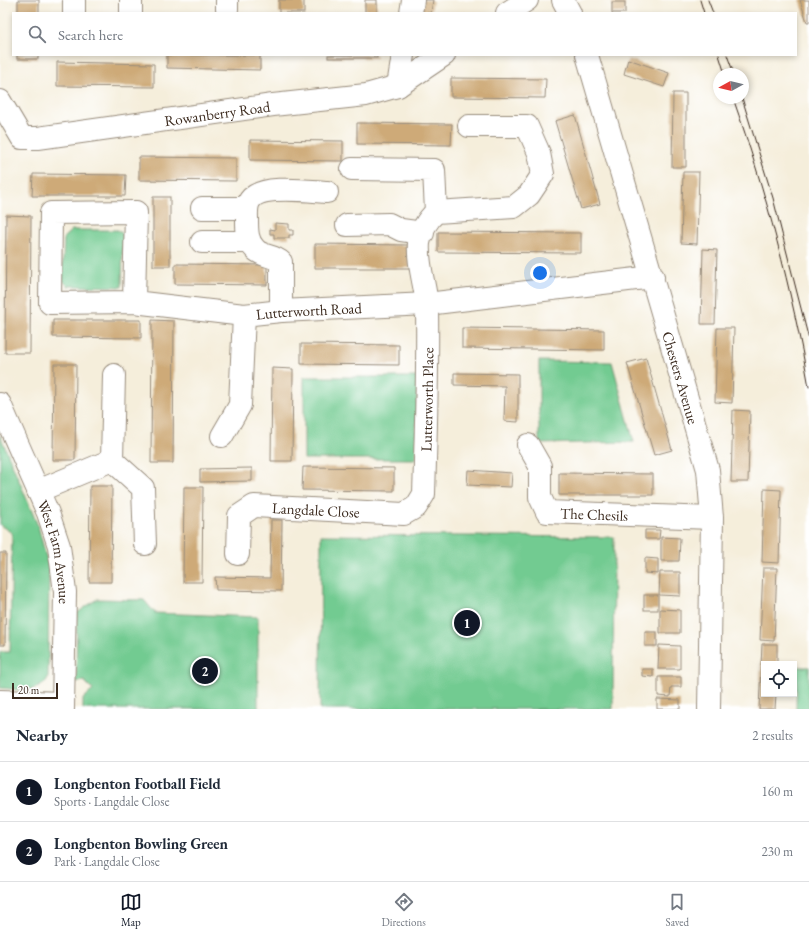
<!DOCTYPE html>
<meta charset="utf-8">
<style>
:root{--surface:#fff;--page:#f6f6f7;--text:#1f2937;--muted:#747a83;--line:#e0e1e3;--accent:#111827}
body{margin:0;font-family:"EB Garamond",serif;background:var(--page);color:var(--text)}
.controls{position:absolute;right:12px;bottom:12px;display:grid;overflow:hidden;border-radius:0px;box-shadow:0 2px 6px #0003}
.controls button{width:36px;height:36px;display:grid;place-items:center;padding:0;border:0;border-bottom:1px solid var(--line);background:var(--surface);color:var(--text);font:20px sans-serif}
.compass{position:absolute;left:713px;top:68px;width:36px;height:36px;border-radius:50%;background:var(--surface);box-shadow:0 2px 6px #0003;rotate:262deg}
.scale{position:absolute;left:12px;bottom:10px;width:46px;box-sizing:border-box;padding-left:4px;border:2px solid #3b2a1e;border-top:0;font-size:11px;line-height:14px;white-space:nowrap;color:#3b2a1e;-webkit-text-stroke:3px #fff;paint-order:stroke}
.you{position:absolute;left:540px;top:273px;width:14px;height:14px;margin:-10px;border:3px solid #fff;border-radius:50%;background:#1a73e8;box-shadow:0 0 0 6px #1a73e833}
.badge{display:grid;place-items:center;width:26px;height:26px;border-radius:50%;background:var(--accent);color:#fff;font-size:13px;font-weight:700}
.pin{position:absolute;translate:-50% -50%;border:2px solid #fff;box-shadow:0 1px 4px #0006}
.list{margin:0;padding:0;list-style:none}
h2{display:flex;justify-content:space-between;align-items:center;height:52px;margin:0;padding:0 16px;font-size:17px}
h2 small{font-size:13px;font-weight:400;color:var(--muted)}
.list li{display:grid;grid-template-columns:26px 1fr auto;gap:12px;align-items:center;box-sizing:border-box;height:60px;padding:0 16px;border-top:1px solid var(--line)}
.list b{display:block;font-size:15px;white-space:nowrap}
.list p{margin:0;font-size:13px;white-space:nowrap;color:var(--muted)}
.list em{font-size:13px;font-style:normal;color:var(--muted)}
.icon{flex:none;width:22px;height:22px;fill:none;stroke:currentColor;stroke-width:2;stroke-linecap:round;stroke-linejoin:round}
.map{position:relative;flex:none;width:809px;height:709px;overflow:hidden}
.search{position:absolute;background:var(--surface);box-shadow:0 2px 6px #0003;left:12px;right:12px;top:12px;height:44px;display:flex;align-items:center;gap:10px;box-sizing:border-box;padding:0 14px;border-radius:0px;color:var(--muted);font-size:15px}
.sheet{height:172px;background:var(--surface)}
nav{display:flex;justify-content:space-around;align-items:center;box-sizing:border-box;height:56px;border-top:1px solid var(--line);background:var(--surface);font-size:11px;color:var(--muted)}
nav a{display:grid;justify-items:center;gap:2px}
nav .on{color:var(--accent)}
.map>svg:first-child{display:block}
.green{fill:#72cb91;stroke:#567a58}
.building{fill:#ceaa78}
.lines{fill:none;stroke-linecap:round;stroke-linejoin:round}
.minor-casing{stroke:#988c7c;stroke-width:24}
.minor{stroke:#fff;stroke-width:22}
.tram{stroke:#3b2a1e;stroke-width:1}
.labels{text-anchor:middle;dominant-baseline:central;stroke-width:3;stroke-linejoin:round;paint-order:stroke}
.street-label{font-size:15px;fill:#3b2a1e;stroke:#fff}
</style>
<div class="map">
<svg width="809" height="709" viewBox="0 0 809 709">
<rect width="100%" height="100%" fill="#fff"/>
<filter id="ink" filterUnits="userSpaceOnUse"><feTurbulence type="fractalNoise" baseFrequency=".025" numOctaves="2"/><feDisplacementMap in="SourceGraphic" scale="8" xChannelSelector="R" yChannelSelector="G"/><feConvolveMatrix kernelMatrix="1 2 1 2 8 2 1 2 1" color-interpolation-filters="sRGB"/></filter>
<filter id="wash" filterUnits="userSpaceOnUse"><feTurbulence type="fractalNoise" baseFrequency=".012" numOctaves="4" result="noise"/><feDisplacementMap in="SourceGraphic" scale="16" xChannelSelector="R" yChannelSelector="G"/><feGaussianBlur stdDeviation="0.9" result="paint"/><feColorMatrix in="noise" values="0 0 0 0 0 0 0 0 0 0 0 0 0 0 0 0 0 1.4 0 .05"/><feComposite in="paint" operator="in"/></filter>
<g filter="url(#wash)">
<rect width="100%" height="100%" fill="#f5eedb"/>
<g class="green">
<path d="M72 230H118L123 234 122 287 68 286 62 280 64 237Z"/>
<path d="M539 361 612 362 634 442 539 444Z"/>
<path d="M304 377H417L416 459H304Z"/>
<path d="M0 435 38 526 49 568 48 678C39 695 16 689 0 688V652H10L12 533 0 525Z"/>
<path d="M321 535 614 537 613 709H320Z"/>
<path d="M97 599 144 600 155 613 258 617V709H83V699L93 690 84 681 76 682 77 613Z"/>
<path d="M797 667H809V709H796Z"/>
</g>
<g id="blocks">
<g class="building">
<rect x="18" y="0" width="21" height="13"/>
<rect x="279" y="0" width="25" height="13"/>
<rect x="365" y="0" width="12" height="13"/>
<path d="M422 0H433L431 13H419Z"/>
<path d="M800 0H809V22H807Z"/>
<rect x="612" y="2" width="13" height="11"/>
<rect x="17" y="55" width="21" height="4"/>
<path d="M167 55H260V70L167 68Z"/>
<rect x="328" y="55" width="49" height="3"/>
<path d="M628 59 669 73 664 87 624 74Z"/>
<path d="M57 62 154 64V87L57 86Z"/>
<path d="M451 78 546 79 545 98 451 97Z"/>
<path d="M673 93H686V167H672Z"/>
<path d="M575 115 600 204 581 209 555 121Z"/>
<path d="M357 123 452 124 451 145 357 144Z"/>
<path d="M250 140 343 141V161L250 160Z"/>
<path d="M139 157 236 158V181L139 180Z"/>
<path d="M683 172H699L697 244 681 243Z"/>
<path d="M33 174 126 175 125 196H32Z"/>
<rect x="153" y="197" width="17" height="69"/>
<path d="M6 215 31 216 30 353H5Z"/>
<path d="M275 223 289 224V230H293V235H289V238H274V234H270V229L275 230Z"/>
<path d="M438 232 581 233V253L438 252Z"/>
<path d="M315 244 411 245 410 268H315Z"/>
<path d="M703 249 717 250 715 324H701Z"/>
<path d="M175 264 267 265V285L175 284Z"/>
<path d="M53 320H141V338L53 337Z"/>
<path d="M152 320 174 321 173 463H151Z"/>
<path d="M462 328 604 330V350L462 348Z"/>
<path d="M717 328H734L732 403 715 402Z"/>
<path d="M301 344 399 345V365L301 364Z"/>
<path d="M646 358 672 450 654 455 627 363Z"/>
<path d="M54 364H76L75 460H53Z"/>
<path d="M272 368 293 369 292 461H271Z"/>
<path d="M454 373 518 374V422L504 421 505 386 454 385Z"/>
<path d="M733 410 750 411 748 482H731Z"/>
<path d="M303 467 394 468V491L302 490Z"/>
<path d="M252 468V481L200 482V469Z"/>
<path d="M468 470 512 473 511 487 467 485Z"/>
<path d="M559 473 653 474V495H559Z"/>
<path d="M90 486H112L111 582H89Z"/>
<path d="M184 487H203L202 582H183Z"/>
<path d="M764 489 781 490 779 563 762 562Z"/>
<path d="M271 520H282L281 591 216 590 215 577 270 578Z"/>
<path d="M645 530H660L659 539H645Z"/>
<path d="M661 537 680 538 679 561H661Z"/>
<path d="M0 553H6L5 645H0Z"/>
<path d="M645 558 658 559V574L645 573Z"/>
<path d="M763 568H777L774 641 760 640Z"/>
<path d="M660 572H680V596L659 595Z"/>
<rect x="644" y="595" width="14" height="15"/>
<path d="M660 609 680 610V633H660Z"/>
<rect x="645" y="632" width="12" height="14"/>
<path d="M762 644H777V664H764V694H776L775 709H759Z"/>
<path d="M659 645 680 646V669H658Z"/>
<path d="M642 669H653V677L642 676Z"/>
<path d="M658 677H681V687H671L670 697 658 696Z"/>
<path d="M657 699 680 700V709H657Z"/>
</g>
</g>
</g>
<g filter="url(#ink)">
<use href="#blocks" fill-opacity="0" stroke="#988c7c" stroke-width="1"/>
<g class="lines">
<defs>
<g id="minor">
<path d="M563 0 570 13"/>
<path d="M227 9V0"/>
<path d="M74 13V0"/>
<path d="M131 13V0"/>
<path d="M411 13 413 0"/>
<path d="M507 13 527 0"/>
<path id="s1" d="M587 55 708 470 712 518 709 709"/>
<path d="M398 86 403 55"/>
<path id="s2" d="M0 101 22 138H38L273 105 366 95 398 86 444 55"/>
<path d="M352 169 434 170 436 212"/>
<path d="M202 208H247"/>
<path d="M347 225 389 224 401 230 423 233"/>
<path d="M202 242H249"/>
<path d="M134 302 136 212 51 213 50 303 134 302 244 315"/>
<path d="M281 311V262C274 255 262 257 255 249 247 241 247 231 247 220 247 213 246 206 250 200 261 184 309 191 327 192"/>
<path id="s3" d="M0 404 48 513 59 546 65 592 63 709"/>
<path id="s4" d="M222 436 240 405 244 315 281 311 427 304 653 277"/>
<path id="s5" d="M528 445 540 466V497L547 512 712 518"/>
<path d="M112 460 114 375"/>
<path d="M38 491 112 460 143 488 145 544"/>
<path id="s6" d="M238 554 239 516 254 506 404 514 416 507 424 494C426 432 428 370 427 307 426 286 417 265 419 243 421 231 427 220 436 212L514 207 529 195 543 174 539 153 527 126H469"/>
<path d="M0 701 63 703"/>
</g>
</defs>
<use href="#minor" class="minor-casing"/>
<use href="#minor" class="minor"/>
<g class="tram">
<path d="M700 0 704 13"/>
<path d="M708 0 713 13"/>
<path d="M719 55 725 74"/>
<path d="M727 55 734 74"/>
<path d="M733 98C766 192 792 290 809 387"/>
<path d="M742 98 773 198 809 340"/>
</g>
</g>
</g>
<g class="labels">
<g class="street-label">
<text stroke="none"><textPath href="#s2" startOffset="240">Rowanberry Road</textPath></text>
<text stroke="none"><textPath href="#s4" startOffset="191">Lutterworth Road</textPath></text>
<text stroke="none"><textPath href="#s1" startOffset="336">Chesters Avenue</textPath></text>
<text stroke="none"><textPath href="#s6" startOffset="330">Lutterworth Place</textPath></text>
<text stroke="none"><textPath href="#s6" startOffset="118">Langdale Close</textPath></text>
<text stroke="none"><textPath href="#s5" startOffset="119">The Chesils</textPath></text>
<text stroke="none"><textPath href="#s3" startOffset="159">West Farm Avenue</textPath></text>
</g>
</g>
</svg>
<div class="controls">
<button><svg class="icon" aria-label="locate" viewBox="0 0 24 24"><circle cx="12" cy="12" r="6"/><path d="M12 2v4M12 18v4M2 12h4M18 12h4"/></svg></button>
</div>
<svg class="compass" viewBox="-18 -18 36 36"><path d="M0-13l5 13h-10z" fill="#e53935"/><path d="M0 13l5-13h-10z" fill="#747a83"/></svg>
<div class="scale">20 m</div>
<div class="you"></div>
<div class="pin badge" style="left:467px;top:623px">1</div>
<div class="pin badge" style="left:205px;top:671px">2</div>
<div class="search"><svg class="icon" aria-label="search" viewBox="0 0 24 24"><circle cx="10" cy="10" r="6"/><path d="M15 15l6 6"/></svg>Search here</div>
</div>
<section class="sheet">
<h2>Nearby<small>2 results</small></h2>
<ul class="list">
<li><span class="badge">1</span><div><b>Longbenton Football Field</b><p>Sports · Langdale Close</p></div><em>160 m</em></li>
<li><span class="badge">2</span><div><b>Longbenton Bowling Green</b><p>Park · Langdale Close</p></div><em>230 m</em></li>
</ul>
</section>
<nav>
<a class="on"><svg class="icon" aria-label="map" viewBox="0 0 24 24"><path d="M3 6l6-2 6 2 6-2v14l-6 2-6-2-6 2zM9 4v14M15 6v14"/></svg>Map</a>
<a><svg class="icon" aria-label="directions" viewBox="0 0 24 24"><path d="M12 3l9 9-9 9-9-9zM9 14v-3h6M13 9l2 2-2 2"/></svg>Directions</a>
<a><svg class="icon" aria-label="saved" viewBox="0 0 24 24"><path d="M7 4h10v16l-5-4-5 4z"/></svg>Saved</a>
</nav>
